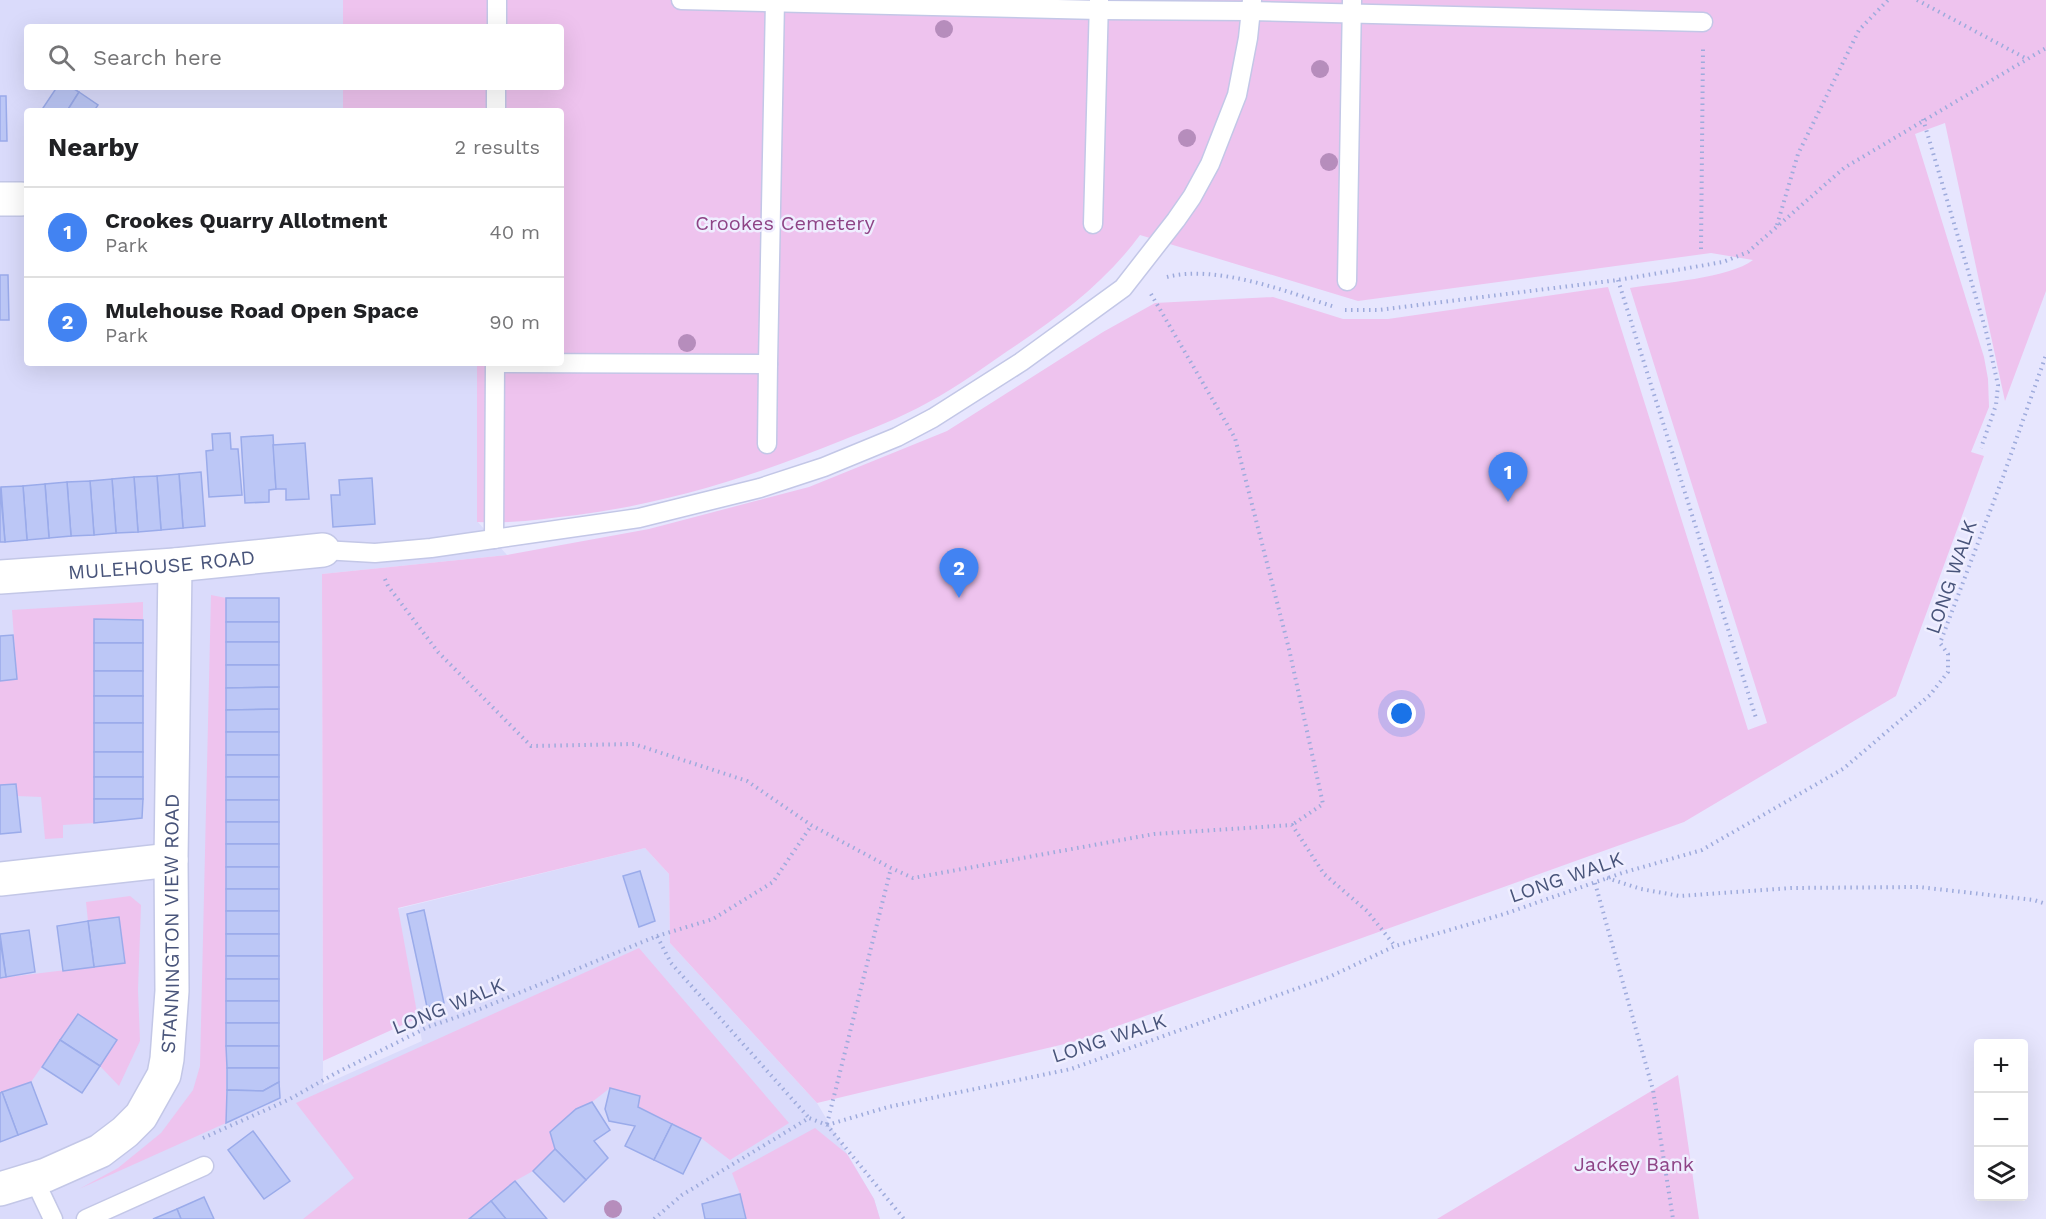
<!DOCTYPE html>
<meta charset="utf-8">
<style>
:root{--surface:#fff;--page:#f6f6f6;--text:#202124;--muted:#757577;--line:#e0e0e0;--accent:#4283f2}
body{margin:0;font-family:"Work Sans",sans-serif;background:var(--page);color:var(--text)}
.controls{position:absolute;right:18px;bottom:18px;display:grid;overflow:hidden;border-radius:6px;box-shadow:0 6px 24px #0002}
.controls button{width:54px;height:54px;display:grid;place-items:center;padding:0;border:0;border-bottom:2px solid var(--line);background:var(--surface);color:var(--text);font:30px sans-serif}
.you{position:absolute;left:1402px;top:714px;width:21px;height:21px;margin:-15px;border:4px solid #fff;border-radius:50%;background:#1a73e8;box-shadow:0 0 0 9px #1a73e833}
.badge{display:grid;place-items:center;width:39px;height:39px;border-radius:50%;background:var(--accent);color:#fff;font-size:20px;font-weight:700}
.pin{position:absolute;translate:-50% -50px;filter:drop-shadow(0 2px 3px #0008)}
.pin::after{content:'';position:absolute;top:32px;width:21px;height:18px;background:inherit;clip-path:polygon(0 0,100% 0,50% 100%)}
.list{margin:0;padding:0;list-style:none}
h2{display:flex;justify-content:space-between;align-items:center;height:78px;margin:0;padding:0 24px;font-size:26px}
h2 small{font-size:20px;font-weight:400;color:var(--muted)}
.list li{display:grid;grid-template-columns:39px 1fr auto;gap:18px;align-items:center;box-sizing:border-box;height:90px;padding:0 24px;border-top:2px solid var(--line)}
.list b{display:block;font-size:22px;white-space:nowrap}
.list p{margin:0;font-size:20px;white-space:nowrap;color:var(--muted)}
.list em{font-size:20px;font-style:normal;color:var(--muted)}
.icon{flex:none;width:33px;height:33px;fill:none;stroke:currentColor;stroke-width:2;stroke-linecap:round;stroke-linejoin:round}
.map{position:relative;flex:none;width:2046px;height:1219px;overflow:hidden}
.search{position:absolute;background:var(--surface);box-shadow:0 6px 24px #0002;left:24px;top:24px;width:540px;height:66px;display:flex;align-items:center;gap:15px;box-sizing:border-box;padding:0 21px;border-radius:6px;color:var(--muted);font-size:22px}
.panel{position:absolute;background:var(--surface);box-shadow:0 6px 24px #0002;left:24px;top:108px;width:540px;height:258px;border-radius:6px}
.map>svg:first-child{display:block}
.residential{fill:#dadbfb}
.green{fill:#eec3ee}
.building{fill:#bcc7f6;stroke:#9aabea;stroke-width:1.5}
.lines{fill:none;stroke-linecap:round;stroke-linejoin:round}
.lane-casing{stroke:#c3c7e7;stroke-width:21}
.street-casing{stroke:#c3c7e7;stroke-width:36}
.path{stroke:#9eabdc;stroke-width:4;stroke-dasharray:1.5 4.5;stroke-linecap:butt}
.lane{stroke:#fff;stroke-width:18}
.street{stroke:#fff;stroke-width:33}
.tree{fill:#b68dbc}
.labels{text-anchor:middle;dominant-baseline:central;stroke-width:5;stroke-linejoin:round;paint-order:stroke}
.park-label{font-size:20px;fill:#8e4486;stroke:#efeeff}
.street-label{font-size:20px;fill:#48547a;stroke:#efeeff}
</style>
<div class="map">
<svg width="2046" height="1219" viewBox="0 0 2046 1219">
<rect width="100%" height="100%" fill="#e7e6fe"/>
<path class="residential" d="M0 0H343V27H27V87H343V111H27V363H477V521L507 555 322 574 323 1085 422 1041 397 909 645 848 669 874 670 943 817 1103 874 1199 880 1219H0Z"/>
<g class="green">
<path d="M343 0H2046V291L2005 401 1945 123 1915 134 1984 357 1988 379 1989 407 1971 452 1984 456 1896 696 1684 822 1073 1042 817 1103 670 943 669 874 645 848 398 908 418 1018 323 1061 322 574 507 555 649 529 809 487 947 431 1103 332 1155 303 1273 297 1343 319H1388L1608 287 1748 730 1767 723 1630 288C1661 283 1730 278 1753 260L1711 253 1358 301 1140 235C1107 280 1064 313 1018 344 988 364 959 386 927 403 900 418 871 429 843 440 757 475 669 503 577 515 543 519 511 524 477 522V363H561V111H343V87H561V27H343Z"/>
<path d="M211 595 226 598V1123L79 1189 118 1168 161 1133 193 1090 200 1066Z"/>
<path d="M143 602V620H94V823L63 825V838L45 839 41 797 17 796 16 784 0 785V681L17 679 12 610Z"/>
<path d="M130 896 141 905 138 990 140 1041 119 1086 100 1066 117 1040 78 1014 31 1082 0 1093V978L124 963 88 921 86 902Z"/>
<path d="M639 948 789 1123 730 1160 701 1138 638 1107 640 1096 610 1088 592 1102 576 1109 550 1132 555 1149 533 1171 515 1181 469 1219H303L354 1178 296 1103Z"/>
<path d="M1678 1075 1699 1219H1437L1653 1090Z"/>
<path d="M815 1128 847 1154 874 1199 880 1219H746L740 1194 732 1173Z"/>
</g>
<g class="building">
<path d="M57 87H71L79 92 67 111H41Z"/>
<path d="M79 92 98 105 94 111H67Z"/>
<path d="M0 96H6L7 141H0Z"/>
<path d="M0 275H8L9 320H0Z"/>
<path d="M230 433 231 449H238L242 495 209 497 206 451 213 450 212 434Z"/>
<path d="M273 435 276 489 269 490V502L245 503 241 437Z"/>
<path d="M305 443 309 499 286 500V489H276L273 445Z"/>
<path d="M201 472 205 526 183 528 179 474Z"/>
<path d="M179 474 183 528 161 530 157 476Z"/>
<path d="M157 476 161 530 138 532 134 477Z"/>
<path d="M134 477 138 532 116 533 112 479Z"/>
<path d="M372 478 375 524 333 527 331 495H340L339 480Z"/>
<path d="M112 479 116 533 94 535 90 481Z"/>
<path d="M90 481 94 535 71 536 67 482Z"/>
<path d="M67 482 71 536 49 538 45 484Z"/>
<path d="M45 484 49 538 27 540 23 486Z"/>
<path d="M23 486 27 540 5 542 1 487Z"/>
<path d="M0 487 5 542H0Z"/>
<rect x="226" y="598" width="53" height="24"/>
<path d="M94 619 143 620V643H94Z"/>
<rect x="226" y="622" width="53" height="20"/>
<path d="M13 635 17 679 0 681V636Z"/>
<rect x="226" y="642" width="53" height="23"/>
<rect x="94" y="643" width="49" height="28"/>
<path d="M226 665H279V687L226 688Z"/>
<rect x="94" y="671" width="49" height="25"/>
<path d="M279 687V709L226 710V688Z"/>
<rect x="94" y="696" width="49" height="27"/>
<path d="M279 709V732H226V710Z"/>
<rect x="94" y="723" width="49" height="29"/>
<rect x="226" y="732" width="53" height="23"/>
<rect x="94" y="752" width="49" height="25"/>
<rect x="226" y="755" width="53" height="22"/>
<rect x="94" y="777" width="49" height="22"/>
<rect x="226" y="777" width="53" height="23"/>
<path d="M16 784 21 832 0 834V785Z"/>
<path d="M94 799H143L142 818 94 823Z"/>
<rect x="226" y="800" width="53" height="22"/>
<rect x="226" y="822" width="53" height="22"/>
<rect x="226" y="844" width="53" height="23"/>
<rect x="226" y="867" width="53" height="22"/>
<path d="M640 871 655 921 639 927 623 876Z"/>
<rect x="226" y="889" width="53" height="22"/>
<path d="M424 910 444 1003 427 1007 407 914Z"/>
<rect x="226" y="911" width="53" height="23"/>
<path d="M119 917 125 963 94 967 88 921Z"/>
<path d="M88 921 94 967 63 971 57 926Z"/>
<path d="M29 930 35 972 6 977 0 934Z"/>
<rect x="226" y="934" width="53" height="22"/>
<path d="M0 940 6 977 0 978Z"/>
<rect x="226" y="956" width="53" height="23"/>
<rect x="226" y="979" width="53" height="22"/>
<rect x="226" y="1001" width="53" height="22"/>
<path d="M78 1014 117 1040 100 1066 60 1040Z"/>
<rect x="226" y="1023" width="53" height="23"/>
<path d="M60 1040 100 1066 82 1093 42 1067Z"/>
<path d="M226 1046H279V1068H227Z"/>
<path d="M227 1068H279V1082L263 1091 227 1090Z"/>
<path d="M31 1082 47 1124 18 1135 2 1092Z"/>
<path d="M279 1082 280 1098 226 1123 227 1090 263 1091Z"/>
<path d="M610 1088 640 1096 638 1107 672 1124 654 1160 625 1146 635 1126 609 1121 605 1109Z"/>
<path d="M2 1092 18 1135 0 1142V1093Z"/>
<path d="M592 1102 610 1130 594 1141 608 1158 586 1180 555 1149 550 1132 576 1109Z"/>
<path d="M672 1124 701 1138 683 1174 654 1160Z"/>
<path d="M253 1131 290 1181 264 1199 228 1150Z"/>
<path d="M555 1149 586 1180 564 1202 533 1171Z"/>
<path d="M515 1181 547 1219H506L491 1201Z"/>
<path d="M740 1194 746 1219H705L702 1204Z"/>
<path d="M204 1197 214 1219H181L177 1209Z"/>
<path d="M491 1201 506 1219H469Z"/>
<path d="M177 1209 181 1219H153Z"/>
</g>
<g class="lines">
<defs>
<g id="lane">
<path d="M681 0 1099 10 1250 11 1703 22"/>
<path d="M497 27V0"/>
<path d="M496 111V87"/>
<path d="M1093 224 1099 0"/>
<path d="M1347 281 1352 0"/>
<path d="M495 363 768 364 775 0"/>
<path d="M767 444 768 364"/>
<path d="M494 539 495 363"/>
<path d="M323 550 375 553 431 548 639 518 760 488 824 467 897 437 933 418 1021 362 1123 288 1176 220 1192 197 1210 164 1237 95 1248 38 1252 0"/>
<path d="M34 1179 53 1219"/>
<path d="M86 1219 204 1166"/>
</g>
<g id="street">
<path d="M0 199H21"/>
<path id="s1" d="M0 577 175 565 323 550"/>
<path d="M0 879 171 860"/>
<path id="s2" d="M0 1189 46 1175 100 1151 125 1132 141 1116 164 1075 167 1059 172 991 171 860 175 565"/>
</g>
</defs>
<use href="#lane" class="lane-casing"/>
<use href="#street" class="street-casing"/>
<g class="path">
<path d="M1917 0 2027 59"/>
<path d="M1923 119 1986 331 1998 385 1996 405 1981 448"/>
<path d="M1777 225 1798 154 1859 30 1888 0"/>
<path d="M1701 249 1703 49"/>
<path d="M1167 277C1216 264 1288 292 1335 307"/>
<path d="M1618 280 1756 718"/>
<path d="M1151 294 1235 438 1289 649 1323 804 1292 825"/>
<path d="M1345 310H1379L1618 280 1723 262 1748 252 1844 168 2046 48"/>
<path d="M385 579 388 586 438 652 531 746 634 744 747 781 811 825 891 868 913 878 1154 834 1292 825 1324 874 1367 911 1395 946"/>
<path d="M1607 878 1641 889 1680 896 1791 888 1919 887 2034 900 2046 904"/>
<path d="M1595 883 1653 1090 1673 1219"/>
<path d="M657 936 713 919 773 882 811 826"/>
<path d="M827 1124 891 868"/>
<path d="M827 1125 888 1107 1071 1069 1329 977 1395 946 1504 914 1622 873 1702 850 1843 769 1930 695 1948 672V654L1940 643 2003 477 2046 355"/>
<path d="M203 1138 288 1100 336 1073 428 1027 480 1009 657 936 671 963 809 1118"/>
<path d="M654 1219 682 1195 809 1118 827 1125 904 1219"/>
</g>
<use href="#lane" class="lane"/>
<use href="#street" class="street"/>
</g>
<g class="tree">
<circle cx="944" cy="29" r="9"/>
<circle cx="1320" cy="69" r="9"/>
<circle cx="1187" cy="138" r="9"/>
<circle cx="1329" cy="162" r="9"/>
<circle cx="687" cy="343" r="9"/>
<circle cx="613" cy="1209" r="9"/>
</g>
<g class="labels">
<g class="park-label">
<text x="785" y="223">Crookes Cemetery</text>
<text x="1634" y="1164">Jackey Bank</text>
</g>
<g class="street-label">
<text stroke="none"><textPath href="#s1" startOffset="162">MULEHOUSE ROAD</textPath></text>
<text transform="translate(1951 577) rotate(-71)">LONG WALK</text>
<text transform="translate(1566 877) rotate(-19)">LONG WALK</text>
<text stroke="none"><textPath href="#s2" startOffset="360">STANNINGTON VIEW ROAD</textPath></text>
<text transform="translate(448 1006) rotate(-22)">LONG WALK</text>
<text transform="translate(1109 1038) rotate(-18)">LONG WALK</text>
</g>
</g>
</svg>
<div class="controls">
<button>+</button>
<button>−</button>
<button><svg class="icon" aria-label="layers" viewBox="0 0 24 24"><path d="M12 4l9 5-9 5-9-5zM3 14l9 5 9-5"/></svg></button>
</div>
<div class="you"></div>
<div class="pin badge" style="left:1508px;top:502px">1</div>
<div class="pin badge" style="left:959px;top:598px">2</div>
<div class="search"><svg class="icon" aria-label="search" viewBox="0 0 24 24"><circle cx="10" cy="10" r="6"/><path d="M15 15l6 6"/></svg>Search here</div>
<section class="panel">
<h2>Nearby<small>2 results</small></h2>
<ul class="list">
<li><span class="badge">1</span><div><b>Crookes Quarry Allotment</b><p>Park</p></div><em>40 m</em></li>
<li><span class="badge">2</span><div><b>Mulehouse Road Open Space</b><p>Park</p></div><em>90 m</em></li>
</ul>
</section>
</div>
